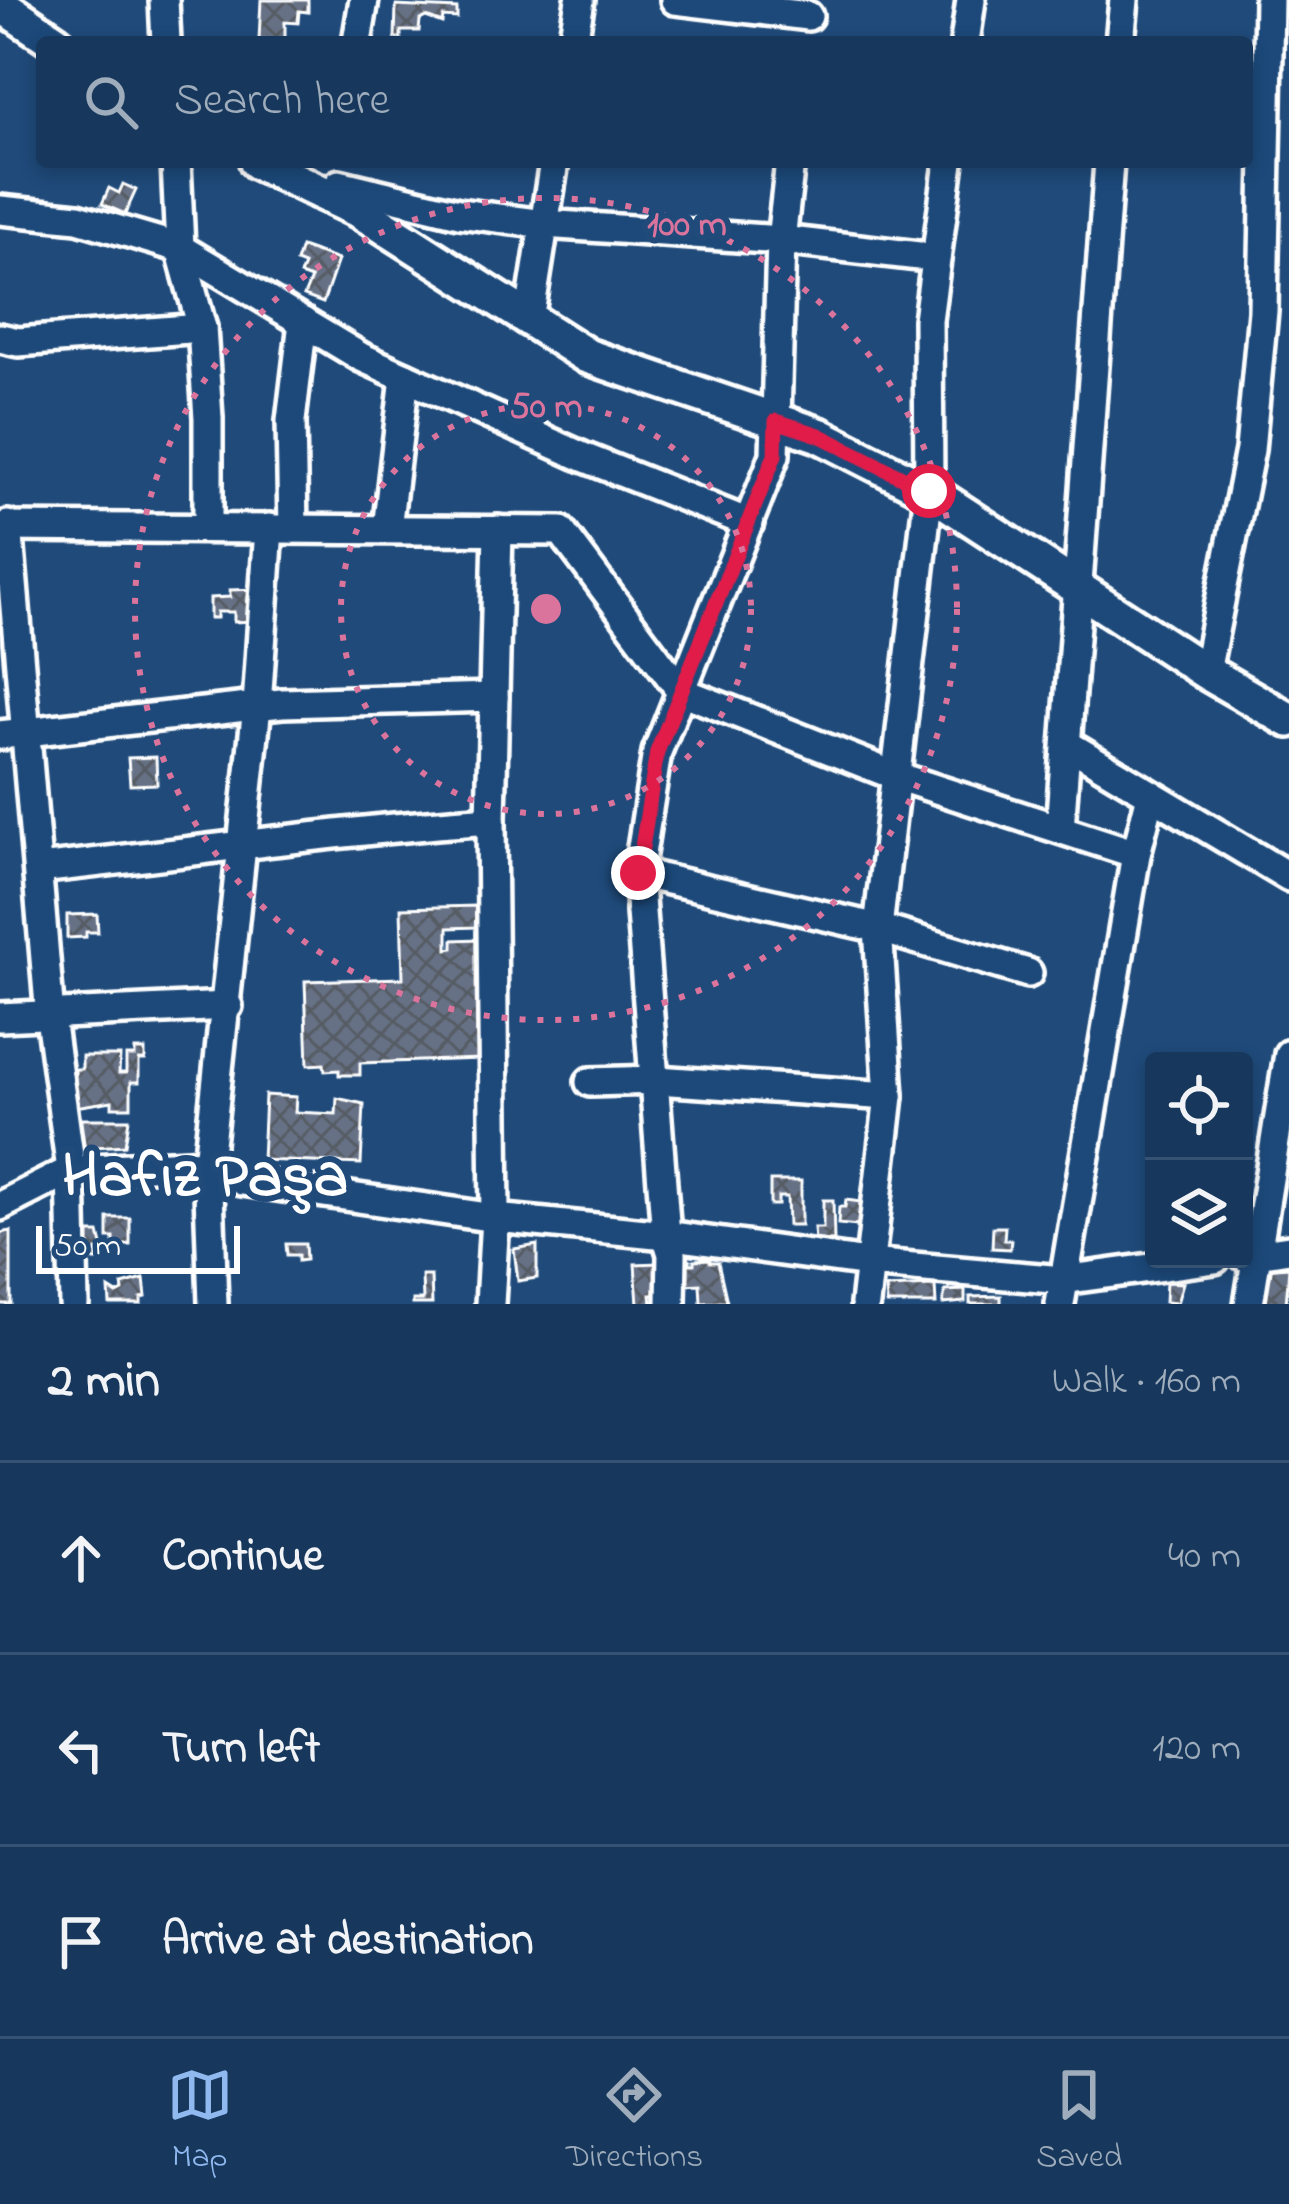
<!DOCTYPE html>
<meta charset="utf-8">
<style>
:root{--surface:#17385c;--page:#244365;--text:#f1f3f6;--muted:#9eacbb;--line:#365272;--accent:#90b9f0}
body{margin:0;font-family:"Indie Flower",sans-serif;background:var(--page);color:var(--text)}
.controls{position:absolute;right:36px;bottom:36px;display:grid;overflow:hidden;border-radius:12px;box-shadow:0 6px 18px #0003}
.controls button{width:108px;height:108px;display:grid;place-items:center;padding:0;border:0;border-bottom:3px solid var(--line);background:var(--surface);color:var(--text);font:60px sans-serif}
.scale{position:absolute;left:36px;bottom:30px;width:204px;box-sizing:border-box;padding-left:12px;border:6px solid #fff;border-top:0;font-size:33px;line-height:42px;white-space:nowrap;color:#fff;-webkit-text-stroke:9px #1f4a7a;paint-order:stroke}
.stop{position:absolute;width:36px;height:36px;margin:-27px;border:9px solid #e11d48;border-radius:50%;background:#fff}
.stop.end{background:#e11d48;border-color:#fff;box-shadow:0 3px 12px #0008}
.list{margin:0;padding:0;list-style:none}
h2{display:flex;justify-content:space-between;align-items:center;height:156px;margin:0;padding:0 48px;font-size:51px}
h2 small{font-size:39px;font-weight:400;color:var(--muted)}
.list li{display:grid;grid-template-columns:78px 1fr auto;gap:36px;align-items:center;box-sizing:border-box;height:192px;padding:0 48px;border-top:3px solid var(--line)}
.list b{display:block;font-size:45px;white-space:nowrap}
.list em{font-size:39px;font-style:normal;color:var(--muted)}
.icon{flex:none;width:66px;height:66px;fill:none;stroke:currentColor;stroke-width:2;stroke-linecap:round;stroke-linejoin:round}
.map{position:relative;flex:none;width:1289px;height:1304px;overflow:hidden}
.search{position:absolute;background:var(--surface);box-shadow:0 6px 18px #0003;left:36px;right:36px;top:36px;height:132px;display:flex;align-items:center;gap:30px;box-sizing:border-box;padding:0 42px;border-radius:12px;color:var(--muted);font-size:45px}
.sheet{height:732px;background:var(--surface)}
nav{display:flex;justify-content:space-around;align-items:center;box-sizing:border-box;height:168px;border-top:3px solid var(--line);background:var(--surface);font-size:33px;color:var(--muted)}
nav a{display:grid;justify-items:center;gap:6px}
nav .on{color:var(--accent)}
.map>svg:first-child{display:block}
.building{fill:url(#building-cross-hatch);stroke:#fff;stroke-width:3}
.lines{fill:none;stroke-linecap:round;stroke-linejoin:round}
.minor-casing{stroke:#fff;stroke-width:36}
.tertiary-casing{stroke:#fff;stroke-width:42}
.minor{stroke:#1f4a7a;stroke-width:27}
.tertiary{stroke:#1f4a7a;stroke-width:33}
.route{stroke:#e11d48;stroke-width:15}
.ring{fill:none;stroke:#da749d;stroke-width:6;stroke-dasharray:6 12}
.labels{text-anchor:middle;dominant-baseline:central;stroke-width:12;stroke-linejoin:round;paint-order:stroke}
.district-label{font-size:63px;font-weight:bold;fill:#fff;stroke:#1f4a7a}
.centre{fill:#da749d;stroke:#1f4a7a;stroke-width:6}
.ring-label{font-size:36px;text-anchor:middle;font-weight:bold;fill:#da749d;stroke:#1f4a7a;stroke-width:12;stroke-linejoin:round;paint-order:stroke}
</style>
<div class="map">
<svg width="1289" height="1304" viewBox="0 0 1289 1304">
<defs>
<pattern id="building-cross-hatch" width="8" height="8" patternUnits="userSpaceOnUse" patternTransform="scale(3)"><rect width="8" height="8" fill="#667186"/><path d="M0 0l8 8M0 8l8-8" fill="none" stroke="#565b63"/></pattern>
</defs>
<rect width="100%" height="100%" fill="#1f4a7a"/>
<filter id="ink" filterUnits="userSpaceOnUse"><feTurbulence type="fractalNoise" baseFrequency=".00833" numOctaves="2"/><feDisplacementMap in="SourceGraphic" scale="24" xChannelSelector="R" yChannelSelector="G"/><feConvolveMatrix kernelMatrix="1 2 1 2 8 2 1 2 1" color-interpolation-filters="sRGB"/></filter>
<g filter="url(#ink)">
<g class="building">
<path d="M261 0H308V12L299 11 298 23 285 22V40L289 42 259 40Z"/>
<path d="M396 6 457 9V18L443 17 442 23 426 17 420 20 419 31H401V38H395Z"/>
<path d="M123 184 136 190 125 214 102 204 109 188 119 193Z"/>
<path d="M301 247 338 260 323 303 304 296 311 279 300 275 304 265 296 262Z"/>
<path d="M258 589 253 621 234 622V612H217V618H210V598L230 597V590Z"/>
<path d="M156 757 157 784 130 785 128 758Z"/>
<path d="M476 906V927L448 928V949L453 948V940L479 939 482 1059 360 1063V1075H339V1070L325 1071 324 1064 308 1065 305 981 403 978 401 908Z"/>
<path d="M97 914 98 932H86V937L67 938V915Z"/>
<path d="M135 1050H145V1060H139V1082H131V1107H112V1101L75 1107V1069H82V1056H120L119 1073H126V1056H135Z"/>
<path d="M265 1095 296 1097 295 1112 336 1114 337 1098 364 1104 361 1164 262 1160Z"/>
<path d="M79 1119H129L125 1145 79 1148Z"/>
<path d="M770 1181H801V1225H788L787 1197H778V1205H770Z"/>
<path d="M823 1200H833L834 1241H815L814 1228H823Z"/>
<path d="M846 1200 861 1202 858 1226 838 1224 839 1207H845Z"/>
<path d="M108 1218H130V1245H114V1238H108Z"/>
<path d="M993 1227H1005L1004 1240H1011L1010 1249 992 1248Z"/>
<path d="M11 1231V1304H0V1233Z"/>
<path d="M87 1233H99L103 1250H97V1260H78V1237H87Z"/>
<path d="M286 1244H305L306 1260 298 1261V1255H287Z"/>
<path d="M537 1245V1278L518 1281 514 1249Z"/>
<path d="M710 1259V1262H718L727 1302 701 1303 700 1284 683 1285 682 1260H690V1264H694V1260Z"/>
<path d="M659 1263 661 1295H651L652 1304H638L635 1264Z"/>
<path d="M1289 1267 1286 1304H1258L1257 1292 1265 1291 1264 1269Z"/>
<path d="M422 1276H431L432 1304H413V1300H423Z"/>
<path d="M144 1279 146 1297 141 1298V1304H110L109 1289 117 1294 123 1291 122 1285Z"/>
<path d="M1166 1282 1183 1283 1177 1303 1165 1302Z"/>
<path d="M935 1286 936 1304H887L886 1288Z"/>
<path d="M965 1290V1302L943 1304 945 1291Z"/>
<path d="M1001 1296V1304H970V1297Z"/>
</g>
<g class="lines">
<defs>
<g id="minor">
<path d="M164 0 166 42"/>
<path d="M675 0 808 16"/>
<path d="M357 42 364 0"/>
<path d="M573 42 580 0"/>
<path d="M965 42 971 0"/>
<path d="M1120 42 1124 0"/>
<path d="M176 162 180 248 202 328 208 418V528"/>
<path d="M339 184 459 213 544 224 781 240 936 258"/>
<path d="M0 210 78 218 180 248 361 357 583 457 749 523"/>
<path d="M529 320 554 162"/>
<path d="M0 338 18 342 202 328"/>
<path d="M8 525 50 1017 71 1170 74 1304"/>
<path d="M0 527 561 531 681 691 896 776 1136 854"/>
<path d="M293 529 291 421 303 322"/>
<path d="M387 529 405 377"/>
<path d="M1206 672 1250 450 1263 311 1269 0"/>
<path d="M0 735 282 703 494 697"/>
<path d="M1067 744 1289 877"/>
<path d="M1060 829 1109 162"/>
<path d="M38 869C189 853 340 830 491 820"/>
<path d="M638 873 878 928 1028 973"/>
<path d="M0 1017 228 1006"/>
<path d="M590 1082 657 1080 889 1096"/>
<path d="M0 1206 71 1170 208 1163 242 1181 495 1218 666 1235 868 1263 1063 1280 1215 1259"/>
<path d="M1244 1256 1289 1249"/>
<path d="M213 1304 208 1163 257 706 269 528"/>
<path d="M490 1304 495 1218 491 820 498 530"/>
<path d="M671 1304 672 1254 666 1235 638 873 657 752 775 455 781 240 790 162"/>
<path d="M865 1304 889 1096 878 928 929 491 928 320 949 162"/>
<path d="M1060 1304 1136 854 1151 795"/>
<path d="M1249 1304 1289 1054"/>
</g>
<g id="tertiary">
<path d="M0 4 56 42"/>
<path d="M257 162 360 211 587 356 819 435 929 491 1206 672 1289 720"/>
</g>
</defs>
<use href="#minor" class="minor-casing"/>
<use href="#tertiary" class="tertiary-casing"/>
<use href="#minor" class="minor"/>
<use href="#tertiary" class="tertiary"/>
</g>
</g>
<g class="lines" filter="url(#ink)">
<path class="route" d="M638 873 657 752 775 455 776 421 819 435 929 491"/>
</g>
<g class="ring">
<circle cx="546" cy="609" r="205"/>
<circle cx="546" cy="609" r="411"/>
</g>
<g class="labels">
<g class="district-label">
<text x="205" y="1180">Hafız Paşa</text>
</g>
</g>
<circle cx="546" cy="609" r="18" class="centre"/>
<g class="ring-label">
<text x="687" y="235">100 m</text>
<text x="546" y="417">50 m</text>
</g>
</svg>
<div class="controls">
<button><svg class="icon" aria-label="locate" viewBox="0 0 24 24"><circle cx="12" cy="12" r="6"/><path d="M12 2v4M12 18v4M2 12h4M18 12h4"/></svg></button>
<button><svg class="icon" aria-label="layers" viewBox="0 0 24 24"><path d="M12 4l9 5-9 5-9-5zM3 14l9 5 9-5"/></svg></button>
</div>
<div class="scale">50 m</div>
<div class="stop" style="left:929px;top:491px"></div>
<div class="stop end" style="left:638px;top:873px"></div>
<div class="search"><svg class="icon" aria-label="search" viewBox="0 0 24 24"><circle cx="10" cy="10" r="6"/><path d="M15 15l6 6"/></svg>Search here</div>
</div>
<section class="sheet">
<h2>2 min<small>Walk · 160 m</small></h2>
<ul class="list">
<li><svg class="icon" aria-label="ahead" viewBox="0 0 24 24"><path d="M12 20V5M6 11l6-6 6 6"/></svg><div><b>Continue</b></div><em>40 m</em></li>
<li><svg class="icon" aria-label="left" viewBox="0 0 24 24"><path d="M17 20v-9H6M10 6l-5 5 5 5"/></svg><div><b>Turn left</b></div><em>120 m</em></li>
<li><svg class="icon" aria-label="arrive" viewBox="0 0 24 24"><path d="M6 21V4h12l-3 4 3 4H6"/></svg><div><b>Arrive at destination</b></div></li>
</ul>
</section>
<nav>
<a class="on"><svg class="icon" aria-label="map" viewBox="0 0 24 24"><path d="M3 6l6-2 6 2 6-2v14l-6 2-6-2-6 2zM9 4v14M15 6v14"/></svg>Map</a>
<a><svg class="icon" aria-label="directions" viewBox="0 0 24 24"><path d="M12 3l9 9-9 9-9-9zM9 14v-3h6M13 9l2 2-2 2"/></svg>Directions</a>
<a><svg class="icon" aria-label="saved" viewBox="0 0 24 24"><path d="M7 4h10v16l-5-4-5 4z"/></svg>Saved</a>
</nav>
